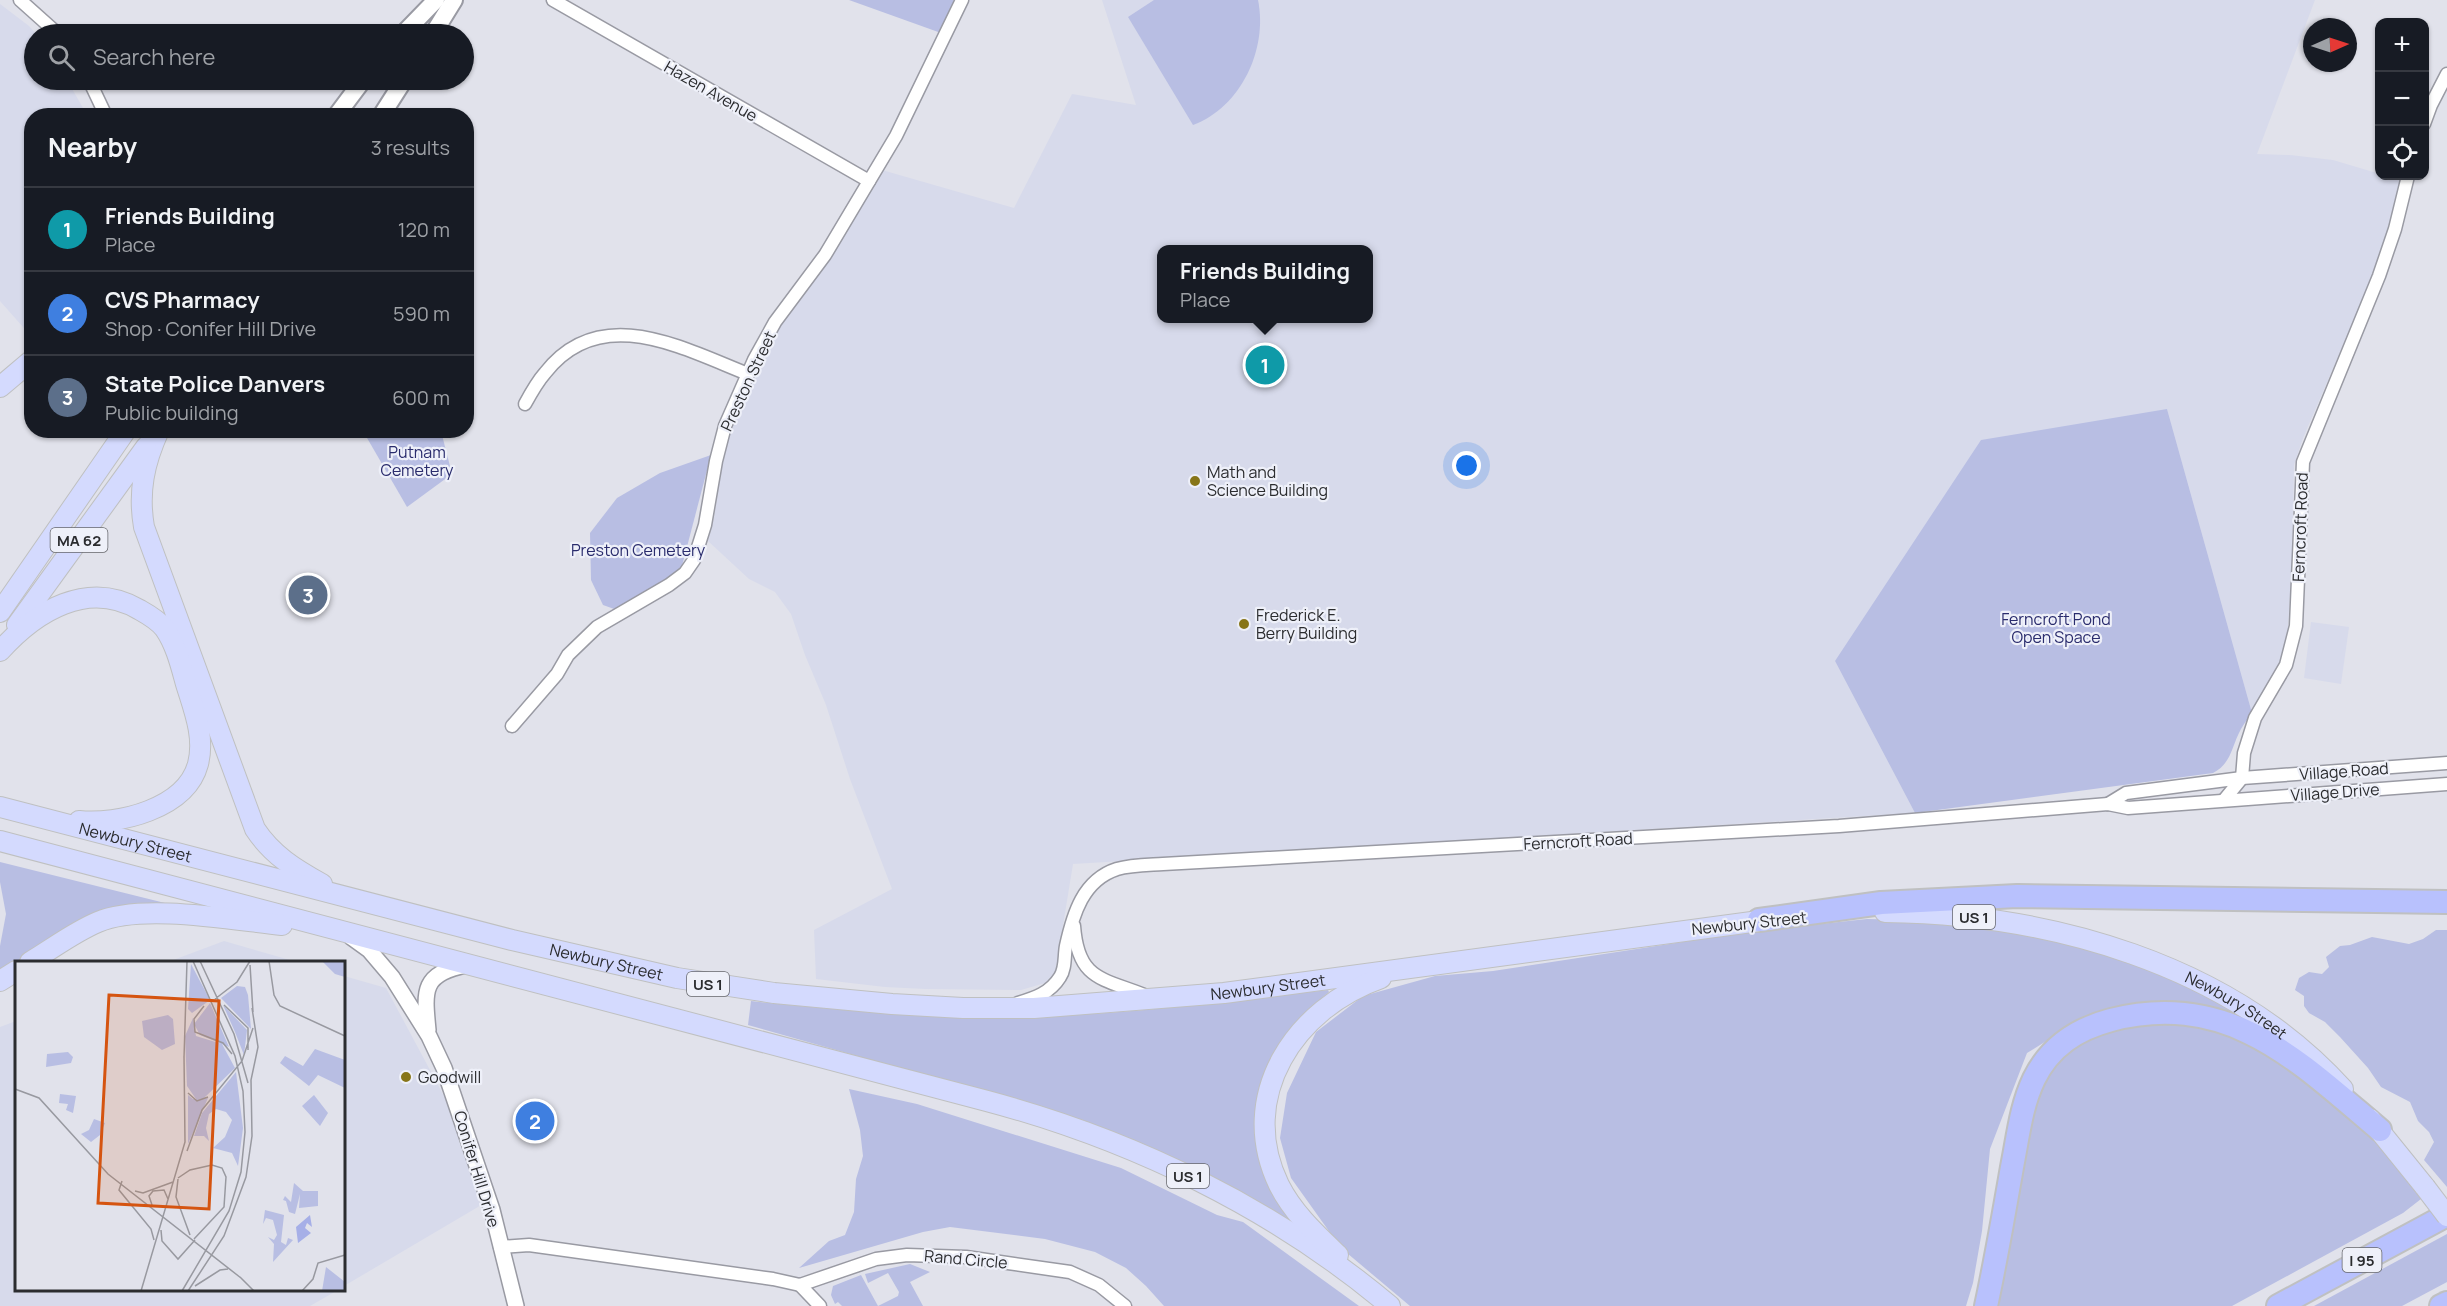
<!DOCTYPE html>
<meta charset="utf-8">
<style>
:root{--surface:#171b24;--page:#242831;--text:#f1f3f6;--muted:#9ea1a6;--line:#363941;--accent:#7c3aed}
body{margin:0;font-family:Manrope,sans-serif;background:var(--page);color:var(--text)}
.controls{position:absolute;right:18px;top:18px;display:grid;overflow:hidden;border-radius:12px;box-shadow:0 2px 4px #0004}
.controls button{width:54px;height:54px;display:grid;place-items:center;padding:0;border:0;border-bottom:2px solid var(--line);background:var(--surface);color:var(--text);font:30px sans-serif}
.compass{position:absolute;left:2303px;top:18px;width:54px;height:54px;border-radius:50%;background:var(--surface);box-shadow:0 2px 4px #0004;rotate:87deg}
.you{position:absolute;left:1467px;top:466px;width:21px;height:21px;margin:-15px;border:4px solid #fff;border-radius:50%;background:#1a73e8;box-shadow:0 0 0 9px #1a73e833}
.badge{display:grid;place-items:center;width:39px;height:39px;border-radius:50%;background:var(--accent);color:#fff;font-size:20px;font-weight:700}
.pin{position:absolute;translate:-50% -50%;border:3px solid #fff;box-shadow:0 2px 6px #0006}
.popup{position:absolute;left:1157px;top:245px;width:216px;height:78px;box-sizing:border-box;display:grid;place-content:center;border-radius:12px;background:var(--surface);filter:drop-shadow(0 2px 4px #0005);font-size:20px;white-space:nowrap;color:var(--muted)}
.popup b{font-size:22px;color:var(--text)}
.popup::after{content:'';position:absolute;left:50%;top:100%;margin-left:-12px;border:12px solid transparent;border-top-color:var(--surface)}
.list{margin:0;padding:0;list-style:none}
h2{display:flex;justify-content:space-between;align-items:center;height:78px;margin:0;padding:0 24px;font-size:26px}
h2 small{font-size:20px;font-weight:400;color:var(--muted)}
.list li{display:grid;grid-template-columns:39px 1fr auto;gap:18px;align-items:center;box-sizing:border-box;height:84px;padding:0 24px;border-top:2px solid var(--line)}
.list b{display:block;font-size:22px;white-space:nowrap}
.list p{margin:0;font-size:20px;white-space:nowrap;color:var(--muted)}
.list em{font-size:20px;font-style:normal;color:var(--muted)}
.icon{flex:none;width:33px;height:33px;fill:none;stroke:currentColor;stroke-width:2;stroke-linecap:round;stroke-linejoin:round}
.map{position:relative;flex:none;width:2447px;height:1306px;overflow:hidden}
.search{position:absolute;background:var(--surface);box-shadow:0 2px 4px #0004;left:24px;top:24px;width:450px;height:66px;display:flex;align-items:center;gap:15px;box-sizing:border-box;padding:0 21px;border-radius:33px;color:var(--muted);font-size:22px}
.panel{position:absolute;background:var(--surface);box-shadow:0 2px 4px #0004;left:24px;top:108px;width:450px;height:330px;border-radius:24px}
.map>svg:first-child{display:block}
.built{fill:#d7daeb;fill-rule:evenodd}
.green{fill:#b8bee3}
.lines{fill:none;stroke-linecap:round;stroke-linejoin:round}
.minor-casing{stroke:#999aa3;stroke-width:15}
.tertiary-casing{stroke:#999aa3;stroke-width:18}
.secondary-casing{stroke:#999aa3;stroke-width:20}
.primary-casing{stroke:#bfc0c1;stroke-width:22}
.motorway-casing{stroke:#bfc0c1;stroke-width:26}
.minor{stroke:#fff;stroke-width:12}
.tertiary{stroke:#fff;stroke-width:15}
.secondary{stroke:#fff;stroke-width:16}
.primary{stroke:#d4dafe;stroke-width:20}
.motorway{stroke:#b8c1fd;stroke-width:22}
.primary-bridge-casing{stroke:#bfc0c1;stroke-width:22;stroke-linecap:butt}
.primary-bridge{stroke:#d4dafe;stroke-width:20}
.poi-dot{fill:#877518;stroke:#eef0f9;stroke-width:2}
.labels{text-anchor:middle;dominant-baseline:central;stroke-width:4.5;stroke-linejoin:round;paint-order:stroke}
.shield{fill:#eef0f9;stroke:#66676c;stroke-width:1.5}
.shield-label{font-size:15px;font-weight:bold;fill:#2b2c2f}
.street-label{font-size:16px;fill:#2b2c2f;stroke:#eef0f9}
.park-label{font-size:16px;fill:#2a2c6d;stroke:#eef0f9}
.poi-label{font-size:16px;fill:#2b2c2f;stroke:#eef0f9;text-anchor:start}
.inset-road{fill:none;stroke:#9899a0;stroke-width:1.5}
.view{fill:#d55410;fill-opacity:0.15;stroke:#d55410;stroke-width:3}
.inset-edge{fill:none;stroke:#2b2c2f;stroke-width:3}
</style>
<div class="map">
<svg width="2447" height="1306" viewBox="0 0 2447 1306">
<rect width="100%" height="100%" fill="#e1e2eb"/>
<g class="built">
<path d="M1102 0H2315L2257 154 2290 155 2333 160 2400 180 2387 237 2370 283 2303 438 2294 465 2292 561 2287 643 2267 691 2252 713 2167 409 1835 661 1915 813 1073 864 1057 962 1054 974 1045 983 1021 990 926 989 885 987 816 979 814 930 892 889 850 779 826 705 805 655 791 614 775 592 749 579 708 541 714 518 726 440 745 391 770 341 882 170 1014 208 1072 94 1136 105ZM1162 250H1368V318H1162Z"/>
<path d="M0 4 29 26 36 34 34 80H67L87 115 32 116 31 336 0 301Z"/>
<path d="M2311 622 2349 627 2341 684 2304 678Z"/>
<path d="M224 941 297 962H168Z"/>
<path d="M344 976 386 988 453 1113 460 1145 483 1204 344 1286Z"/>
<path d="M16 1021V1290H338L310 1306H0V1027Z"/>
</g>
<g class="green">
<path d="M849 0H954L941 33Z"/>
<path d="M1154 0H1258C1268 49 1241 107 1193 125L1128 17Z"/>
<path d="M2167 409 2252 713C2248 718 2244 724 2241 729 2231 747 2232 763 2213 773L1915 813 1835 661 1981 440Z"/>
<path d="M363 431H441L452 474 407 507Z"/>
<path d="M711 455 677 585 617 610 603 605 591 580 590 533 617 498 660 473Z"/>
<path d="M0 862 165 903V906L21 962 0 975V946L6 914 0 882Z"/>
<path d="M1867 919C1894 920 1922 918 1949 921 2024 930 2120 953 2187 986 2204 995 2223 1002 2237 1016L2191 1006 2133 1004 2083 1018 2027 1053 1990 1149 1982 1231 1973 1283 1966 1306H1410L1341 1248 1291 1178 1280 1138 1287 1093 1316 1032 1363 996 1435 976 1493 971 1754 931Z"/>
<path d="M2436 930H2447V1187L2424 1160 2434 1142 2429 1132 2418 1121 2410 1102 2381 1087 2368 1068 2340 1037 2325 1022 2309 1013 2304 1006V996L2295 990 2299 978 2309 972 2322 974 2329 967 2326 957 2340 946 2350 945 2372 937 2409 944 2423 939Z"/>
<path d="M1328 990 1329 992 1308 1010 1290 1031 1262 1096 1297 1226 1192 1167 1083 1120 748 1025 751 1001C869 1014 988 1021 1106 1013 1180 1008 1254 998 1328 990Z"/>
<path d="M2161 1020 2246 1036 2339 1104 2382 1148 2421 1199 2403 1213 2232 1306H1994L2032 1100C2047 1073 2064 1046 2092 1031 2105 1024 2144 1022 2161 1020Z"/>
<path d="M849 1089 917 1104 1121 1168 1217 1215 1243 1222 1359 1306H1164L1146 1286 1126 1268 1095 1252 1045 1239 950 1227 923 1232 799 1268 829 1241 845 1235 854 1212 856 1179 863 1156 860 1130Z"/>
<path d="M2447 1234V1282L2402 1306H2314Z"/>
<path d="M910 1264 930 1272 910 1282 923 1306H878L898 1296 899 1292 888 1273 868 1283 865 1274Z"/>
<path d="M861 1275 878 1306H842L838 1302 835 1304 831 1295 833 1286Z"/>
</g>
<g class="lines">
<defs>
<g id="minor">
<path d="M20 0 58 34"/>
<path d="M553 0 869 181"/>
<path d="M89 80 106 116"/>
<path d="M2424 124 2431 105 2447 74"/>
<path d="M525 404C531 393 537 382 545 373 600 302 682 348 748 374"/>
<path d="M512 726 557 674 568 655 597 627 669 585 685 573 694 560 705 525 716 461 725 426 754 360 775 322 825 255 896 136 962 0"/>
<path d="M2224 800 2242 778 2244 753 2255 718 2286 665 2296 626 2303 462 2379 276 2395 229 2408 176"/>
<path d="M2108 804 2126 793 2242 778 2447 763"/>
<path d="M1074 926C1078 980 1102 978 1144 995"/>
<path d="M1018 1003C1035 998 1050 993 1060 977 1066 968 1064 956 1066 946 1073 914 1083 880 1117 869 1131 865 1148 865 1163 864L1839 826 2108 804 2128 808 2447 784"/>
<path d="M500 1247 529 1245 773 1279 800 1285 876 1259 907 1255 966 1257 1070 1272 1099 1285 1125 1306"/>
<path d="M800 1285 820 1306"/>
</g>
<g id="tertiary">
<path d="M351 937 369 950 392 977 429 1036 444 1068 492 1210 516 1306"/>
<path d="M428 1030C424 990 422 974 466 965"/>
</g>
<g id="secondary">
<path d="M403 34 436 0"/>
<path d="M433 34 454 0"/>
<path d="M336 116 363 80"/>
<path d="M381 116 404 80"/>
</g>
<g id="primary">
<path d="M0 387 32 360"/>
<path d="M159 430C144 463 138 492 144 527L255 829C272 855 295 869 322 884"/>
<path d="M0 612 126 430"/>
<path d="M17 625 146 447"/>
<path d="M0 651C36 611 88 579 140 610 149 615 159 621 165 629 176 645 181 666 186 684 194 710 205 737 198 764 186 809 118 825 79 821"/>
<path id="s1" d="M0 807 512 940 677 978 774 993 892 1004 963 1008H1034L1224 993 1774 919"/>
<path d="M0 841 987 1101C1133 1140 1274 1208 1390 1306"/>
<path id="s2" d="M1885 912C2049 914 2229 963 2343 1089"/>
<path d="M30 962C52 949 74 932 98 922 142 903 233 920 282 925"/>
<path d="M0 981 16 971"/>
<path d="M2370 1119 2425 1187"/>
<path d="M1338 1255C1316 1234 1293 1213 1279 1185 1236 1096 1295 1008 1381 978"/>
</g>
<g id="motorway">
<path d="M1759 920 1881 903 2017 896 2447 902"/>
<path d="M1986 1306C1996 1260 2004 1213 2012 1167 2018 1137 2021 1106 2034 1079 2050 1046 2077 1029 2111 1020 2229 990 2297 1060 2380 1130"/>
<path d="M2278 1306 2447 1215"/>
<path d="M2441 1306 2447 1303"/>
</g>
</defs>
<use href="#minor" class="minor-casing"/>
<use href="#tertiary" class="tertiary-casing"/>
<use href="#secondary" class="secondary-casing"/>
<use href="#primary" class="primary-casing"/>
<use href="#motorway" class="motorway-casing"/>
<use href="#minor" class="minor"/>
<use href="#tertiary" class="tertiary"/>
<use href="#secondary" class="secondary"/>
<use href="#primary" class="primary"/>
<use href="#motorway" class="motorway"/>
<defs>
<path id="primary-bridge" d="M2425 1187 2447 1216"/>
</defs>
<use href="#primary-bridge" class="primary-bridge-casing"/>
<use href="#primary-bridge" class="primary-bridge"/>
</g>
<g class="poi-dot">
<circle cx="1195" cy="481" r="6"/>
<circle cx="1244" cy="624" r="6"/>
<circle cx="406" cy="1077" r="6"/>
</g>
<g class="labels">
<g class="shield">
<rect x="50.5" y="528" width="57" height="24" rx="4.5"/>
<rect x="1953" y="905" width="42" height="24" rx="4.5"/>
<rect x="687" y="972" width="42" height="24" rx="4.5"/>
<rect x="1167" y="1164" width="42" height="24" rx="4.5"/>
<rect x="2342.5" y="1248" width="39" height="24" rx="4.5"/>
</g>
<g class="shield-label">
<text x="79" y="540">MA 62</text>
<text x="1974" y="917">US 1</text>
<text x="708" y="984">US 1</text>
<text x="1188" y="1176">US 1</text>
<text x="2362" y="1260">I 95</text>
</g>
<g class="street-label">
<text transform="translate(711 91) rotate(30)">Hazen Avenue</text>
<text transform="translate(748 381) rotate(-65)">Preston Street</text>
<text transform="translate(2300 527) rotate(-88)">Ferncroft Road</text>
<text transform="translate(2344 771) rotate(-4)">Village Road</text>
<text transform="translate(2335 792) rotate(-4)">Village Drive</text>
<text transform="translate(1578 841) rotate(-3)">Ferncroft Road</text>
<text stroke="none"><textPath href="#s1" startOffset="140">Newbury Street</textPath></text>
<text transform="translate(1749 923) rotate(-6)">Newbury Street</text>
<text stroke="none"><textPath href="#s1" startOffset="626">Newbury Street</textPath></text>
<text stroke="none"><textPath href="#s1" startOffset="1292">Newbury Street</textPath></text>
<text stroke="none"><textPath href="#s2" startOffset="368">Newbury Street</textPath></text>
<text transform="translate(477 1169) rotate(73)">Conifer Hill Drive</text>
<text transform="translate(966 1259) rotate(5)">Rand Circle</text>
</g>
<g class="park-label">
<text x="417" y="452">Putnam<tspan x="417" dy="18">Cemetery</tspan></text>
<text x="638" y="550">Preston Cemetery</text>
<text x="2056" y="619">Ferncroft Pond<tspan x="2056" dy="18">Open Space</tspan></text>
</g>
<g class="poi-label">
<text x="1207" y="472">Math and<tspan x="1207" dy="18">Science Building</tspan></text>
<text x="1256" y="615">Frederick E.<tspan x="1256" dy="18">Berry Building</tspan></text>
<text x="418" y="1077">Goodwill</text>
</g>
</g>
<g transform="translate(15 961)">
<rect width="330" height="330" fill="#e1e2eb"/>
<path d="M307 0H330V16L320 13ZM176 3 195 39 177 52 173 48ZM222 25 230 26 233 34 236 68 206 37ZM195 42 214 86 185 74 179 63ZM208 44 232 69 229 94 220 71ZM153 54 158 58 160 83 147 89 129 76 127 60ZM178 57 181 75 207 83 220 107 188 138H181L172 125 170 75ZM300 88 330 99V127L303 114 294 125 265 102 270 95 288 105ZM53 91 58 96 56 102 31 106 32 93ZM221 111 228 167 223 205 217 192 198 187 210 176 217 159 211 151 201 148 194 153 191 167 194 180 189 175H179L187 152ZM45 133 61 135 58 152 51 149 53 143 44 142ZM173 134 178 138 193 137 173 183ZM299 134 313 152 305 165 287 145ZM79 158 90 162 85 174 76 181 66 173 74 169ZM279 222 288 230H303V245L284 247 285 233 280 253 274 251 271 240 268 239 270 235 276 241ZM250 249 269 254 266 281 271 284 273 277 278 279 258 301 259 283 253 276 259 279 262 274 258 259 251 257 248 263ZM311 306 330 321V330H307Z" fill="#b8bee3"/>
<path d="M295 254 297 266 292 262 290 267 296 272 283 282 281 266Z" fill="#a6afe7"/>
<path class="inset-road" d="M185 0 219 73 233 122M254 0 259 34 265 45 330 75M235 4 238 51M200 38 222 21 235 0M209 44 233 67V89M189 45 179 58 180 71 208 82 217 93M169 97 172 0M0 128 24 137 93 213 226 317M173 132 182 140 193 136M172 190 187 149 227 100 238 67M163 217 175 209 197 204 207 207 211 216 209 246 179 278M163 218 161 236 175 274M107 220 104 229 136 268 139 279M120 230 128 232 158 221M137 244 134 235 138 230 149 229 153 238M146 269 147 280 163 298 180 279M225 316 239 330M180 325 205 309 213 308M126 330 170 181 169 95M167 330 214 250 226 211 230 171 228 130 220 95 178 0M173 330 209 275 231 216 237 175 236 119 243 86 237 47M287 330 298 318 303 302 330 294"/>
<path class="view" d="M94 34 204 40 194 248 83 242Z"/>
<rect width="330" height="330" class="inset-edge"/>
</g>
</svg>
<div class="controls">
<button>+</button>
<button>−</button>
<button><svg class="icon" aria-label="locate" viewBox="0 0 24 24"><circle cx="12" cy="12" r="6"/><path d="M12 2v4M12 18v4M2 12h4M18 12h4"/></svg></button>
</div>
<svg class="compass" viewBox="-18 -18 36 36"><path d="M0-13l5 13h-10z" fill="#e53935"/><path d="M0 13l5-13h-10z" fill="#9ea1a6"/></svg>
<div class="you"></div>
<div class="pin badge" style="left:1265px;top:365px;background:#0f9aa8">1</div>
<div class="popup"><b>Friends Building</b>Place</div>
<div class="pin badge" style="left:535px;top:1121px;background:#3f7fe0">2</div>
<div class="pin badge" style="left:308px;top:595px;background:#5c6f8a">3</div>
<div class="search"><svg class="icon" aria-label="search" viewBox="0 0 24 24"><circle cx="10" cy="10" r="6"/><path d="M15 15l6 6"/></svg>Search here</div>
<section class="panel">
<h2>Nearby<small>3 results</small></h2>
<ul class="list">
<li><span class="badge" style="background:#0f9aa8">1</span><div><b>Friends Building</b><p>Place</p></div><em>120 m</em></li>
<li><span class="badge" style="background:#3f7fe0">2</span><div><b>CVS Pharmacy</b><p>Shop · Conifer Hill Drive</p></div><em>590 m</em></li>
<li><span class="badge" style="background:#5c6f8a">3</span><div><b>State Police Danvers</b><p>Public building</p></div><em>600 m</em></li>
</ul>
</section>
</div>
